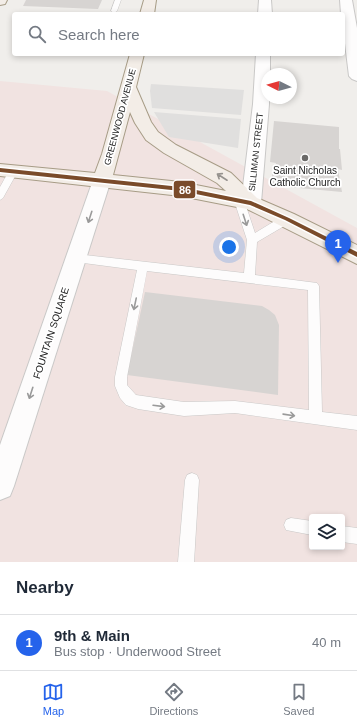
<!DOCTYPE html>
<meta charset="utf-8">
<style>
:root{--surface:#fff;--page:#f6f6f7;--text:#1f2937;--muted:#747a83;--line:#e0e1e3;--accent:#2563eb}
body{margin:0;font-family:Arial,sans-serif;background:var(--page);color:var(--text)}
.controls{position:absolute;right:12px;bottom:12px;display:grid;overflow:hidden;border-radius:4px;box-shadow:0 2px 6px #0003}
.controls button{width:36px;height:36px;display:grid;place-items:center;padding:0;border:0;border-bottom:1px solid var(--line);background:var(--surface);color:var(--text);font:20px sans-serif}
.compass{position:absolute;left:261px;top:68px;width:36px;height:36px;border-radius:50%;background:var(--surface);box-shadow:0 2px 6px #0003;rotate:275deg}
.you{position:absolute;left:229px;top:247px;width:14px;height:14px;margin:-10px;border:3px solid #fff;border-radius:50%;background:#1a73e8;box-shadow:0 0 0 6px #1a73e833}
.badge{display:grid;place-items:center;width:26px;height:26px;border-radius:50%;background:var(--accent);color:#fff;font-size:13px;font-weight:700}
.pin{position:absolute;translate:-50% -33px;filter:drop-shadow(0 1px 2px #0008)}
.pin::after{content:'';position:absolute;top:21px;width:14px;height:12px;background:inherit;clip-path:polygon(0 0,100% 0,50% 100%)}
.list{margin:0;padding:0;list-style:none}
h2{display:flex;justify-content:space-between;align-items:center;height:52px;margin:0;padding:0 16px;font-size:17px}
h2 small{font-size:13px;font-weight:400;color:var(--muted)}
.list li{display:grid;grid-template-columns:26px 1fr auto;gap:12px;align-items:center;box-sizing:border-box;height:56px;padding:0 16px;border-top:1px solid var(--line)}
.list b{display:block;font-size:15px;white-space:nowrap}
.list p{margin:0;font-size:13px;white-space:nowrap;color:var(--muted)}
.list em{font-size:13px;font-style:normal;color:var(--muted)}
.icon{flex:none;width:22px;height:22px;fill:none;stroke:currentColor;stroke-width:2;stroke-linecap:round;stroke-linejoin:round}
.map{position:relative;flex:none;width:357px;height:562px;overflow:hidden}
.search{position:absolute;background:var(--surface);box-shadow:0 2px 6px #0003;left:12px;right:12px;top:12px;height:44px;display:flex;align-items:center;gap:10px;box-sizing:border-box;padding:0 14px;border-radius:4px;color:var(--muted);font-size:15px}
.sheet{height:108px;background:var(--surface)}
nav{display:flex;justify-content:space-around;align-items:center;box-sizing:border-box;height:56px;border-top:1px solid var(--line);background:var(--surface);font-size:11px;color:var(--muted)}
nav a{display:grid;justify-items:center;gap:2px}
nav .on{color:var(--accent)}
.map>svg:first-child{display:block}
.commercial{fill:#f1e3e1;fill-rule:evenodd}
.parking{fill:#e0dfde}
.building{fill:#d7d4d2}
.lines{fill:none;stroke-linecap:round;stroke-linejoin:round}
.service-casing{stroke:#c9c8c7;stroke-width:1}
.minor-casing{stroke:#c9c8c7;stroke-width:2}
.primary-casing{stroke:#a79c86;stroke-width:2}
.service{fill:#fdfcfc;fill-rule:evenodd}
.minor{fill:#fdfcfc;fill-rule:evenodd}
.primary{fill:#f3ede7;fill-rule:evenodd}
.bus-1-casing{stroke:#fff;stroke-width:3}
.bus-1{fill:#7a4b2a;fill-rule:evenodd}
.oneway{stroke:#95928e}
.oneway2{stroke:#9a9a9a}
.poi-dot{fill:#6a6968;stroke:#fff;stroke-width:1.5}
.labels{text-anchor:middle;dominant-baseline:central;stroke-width:3.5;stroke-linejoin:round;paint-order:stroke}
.far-street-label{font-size:9px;fill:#222;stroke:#fff}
.poi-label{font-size:10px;fill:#222;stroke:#fff}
.street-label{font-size:10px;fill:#222;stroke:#fff}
.line-badge{stroke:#fff;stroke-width:1.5}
.badge-label{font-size:11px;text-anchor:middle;font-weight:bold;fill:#fff}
</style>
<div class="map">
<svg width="357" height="562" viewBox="0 0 357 562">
<rect width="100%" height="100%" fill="#f0eeeb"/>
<path class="commercial" d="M0 81 107 91 357 228V562H0ZM312 517H342V547H312Z"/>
<g class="parking">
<path d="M151 84 244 90 241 115 152 108 150 91Z"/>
<path d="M154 112 241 119 238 148 169 137Z"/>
</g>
<g class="building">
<path d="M26 0H102L98 9 23 6Z"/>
<path d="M274 121 339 127V149H340L342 170 338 169 342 192 277 186 272 183V172L275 168 276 163 270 162Z"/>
<path d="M145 292 262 306 269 310 275 315 279 325 278 395 127 375Z"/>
</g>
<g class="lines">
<defs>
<g id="service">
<path d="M115 0H121L117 11 114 13 111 11Z"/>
<path d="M13 168 18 171 3 198 0 200V187L10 169Z"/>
<path d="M239 196 244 200 255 233 283 216H291L292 219 291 222 257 242 255 275 317 283 319 286 322 412 357 416V430L235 413 184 416 138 409 126 405 120 398 115 386V377L137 270 76 262 72 261 71 258 72 255 76 254 244 273 247 240 234 200ZM147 271 308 290 309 410 235 401 184 402 136 395 127 385V377Z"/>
<path d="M192 473 197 475 199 480 194 562H178L185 480 187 475Z"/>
<path d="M291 518 312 521V535L286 530 284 525 286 520Z"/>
<path d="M342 526 357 528V544L342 542Z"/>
</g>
<g id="minor">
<path d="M259 0H271L272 14H258Z"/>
<path d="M340 0H352L357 28V81L352 79 349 76 343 27V14H341Z"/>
<path d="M256 54H270V74H267V98H269V104L261 203 258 208 251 210 244 208 241 203 253 104Z"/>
<path d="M102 173 109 175 111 180 14 486 10 496 0 500V445L93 180 95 175Z"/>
</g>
<g id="primary">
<path d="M0 0H7L5 4 0 5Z"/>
<path d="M144 0H156L154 14H140Z"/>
<path d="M130 54H144L136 87 151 122 158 132 176 145 231 173 257 198 294 214 357 245V264L247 209 181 196 0 176V164L95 173 102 154ZM130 112 135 123 146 140 164 153 217 183 226 191 181 182 113 175Z"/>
</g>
</defs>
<use href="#service" class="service-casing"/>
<use href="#minor" class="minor-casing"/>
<use href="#primary" class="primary-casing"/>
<use href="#service" class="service"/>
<use href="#minor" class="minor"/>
<use href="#primary" class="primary"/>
<defs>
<path id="bus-1" d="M0 168 181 187 251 201 289 218 357 252V257L285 220 250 205 181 191 0 172Z"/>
</defs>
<use href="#bus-1" class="bus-1-casing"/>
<use href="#bus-1" class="bus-1"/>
</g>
<defs><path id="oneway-shaft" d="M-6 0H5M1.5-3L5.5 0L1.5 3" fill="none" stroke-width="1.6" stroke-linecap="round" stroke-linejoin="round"/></defs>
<use class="oneway" href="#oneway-shaft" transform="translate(222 177) rotate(-147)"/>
<g class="oneway2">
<use href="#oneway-shaft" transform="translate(90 217) rotate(108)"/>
<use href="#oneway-shaft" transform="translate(245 220) rotate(72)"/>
<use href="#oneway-shaft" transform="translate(135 304) rotate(102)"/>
<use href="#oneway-shaft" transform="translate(31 393) rotate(108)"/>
<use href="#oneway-shaft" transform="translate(159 406) rotate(7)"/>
<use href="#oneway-shaft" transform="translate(289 415) rotate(8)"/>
</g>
<circle class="poi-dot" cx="305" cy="158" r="4"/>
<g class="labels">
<g class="far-street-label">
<text transform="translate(120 117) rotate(-75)">GREENWOOD AVENUE</text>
<text transform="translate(256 152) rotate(-84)">SILLIMAN STREET</text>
</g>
<g class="poi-label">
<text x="305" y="170">Saint Nicholas<tspan x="305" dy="12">Catholic Church</tspan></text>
</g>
<g class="street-label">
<text transform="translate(51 333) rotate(-72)">FOUNTAIN SQUARE</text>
</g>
</g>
<rect class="line-badge" x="173" y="180" width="23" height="19" rx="4" fill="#7a4b2a"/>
<g class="badge-label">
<text x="185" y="194">86</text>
</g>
</svg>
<div class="controls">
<button><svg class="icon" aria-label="layers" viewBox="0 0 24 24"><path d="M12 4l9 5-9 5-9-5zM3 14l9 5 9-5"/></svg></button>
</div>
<svg class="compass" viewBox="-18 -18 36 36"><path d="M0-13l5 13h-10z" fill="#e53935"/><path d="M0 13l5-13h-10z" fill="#747a83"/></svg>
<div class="you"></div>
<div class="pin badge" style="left:338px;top:263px">1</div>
<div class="search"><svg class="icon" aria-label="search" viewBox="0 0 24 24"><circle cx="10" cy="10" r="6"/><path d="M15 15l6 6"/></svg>Search here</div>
</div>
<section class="sheet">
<h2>Nearby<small></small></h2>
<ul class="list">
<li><span class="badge">1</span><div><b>9th &amp; Main</b><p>Bus stop · Underwood Street</p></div><em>40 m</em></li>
</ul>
</section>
<nav>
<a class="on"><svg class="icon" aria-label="map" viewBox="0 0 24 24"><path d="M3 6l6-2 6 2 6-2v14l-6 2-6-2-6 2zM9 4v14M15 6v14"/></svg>Map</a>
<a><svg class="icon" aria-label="directions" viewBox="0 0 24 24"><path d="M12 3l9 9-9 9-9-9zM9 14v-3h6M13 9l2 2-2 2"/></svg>Directions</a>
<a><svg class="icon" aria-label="saved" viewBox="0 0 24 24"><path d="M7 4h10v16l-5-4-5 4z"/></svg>Saved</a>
</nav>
